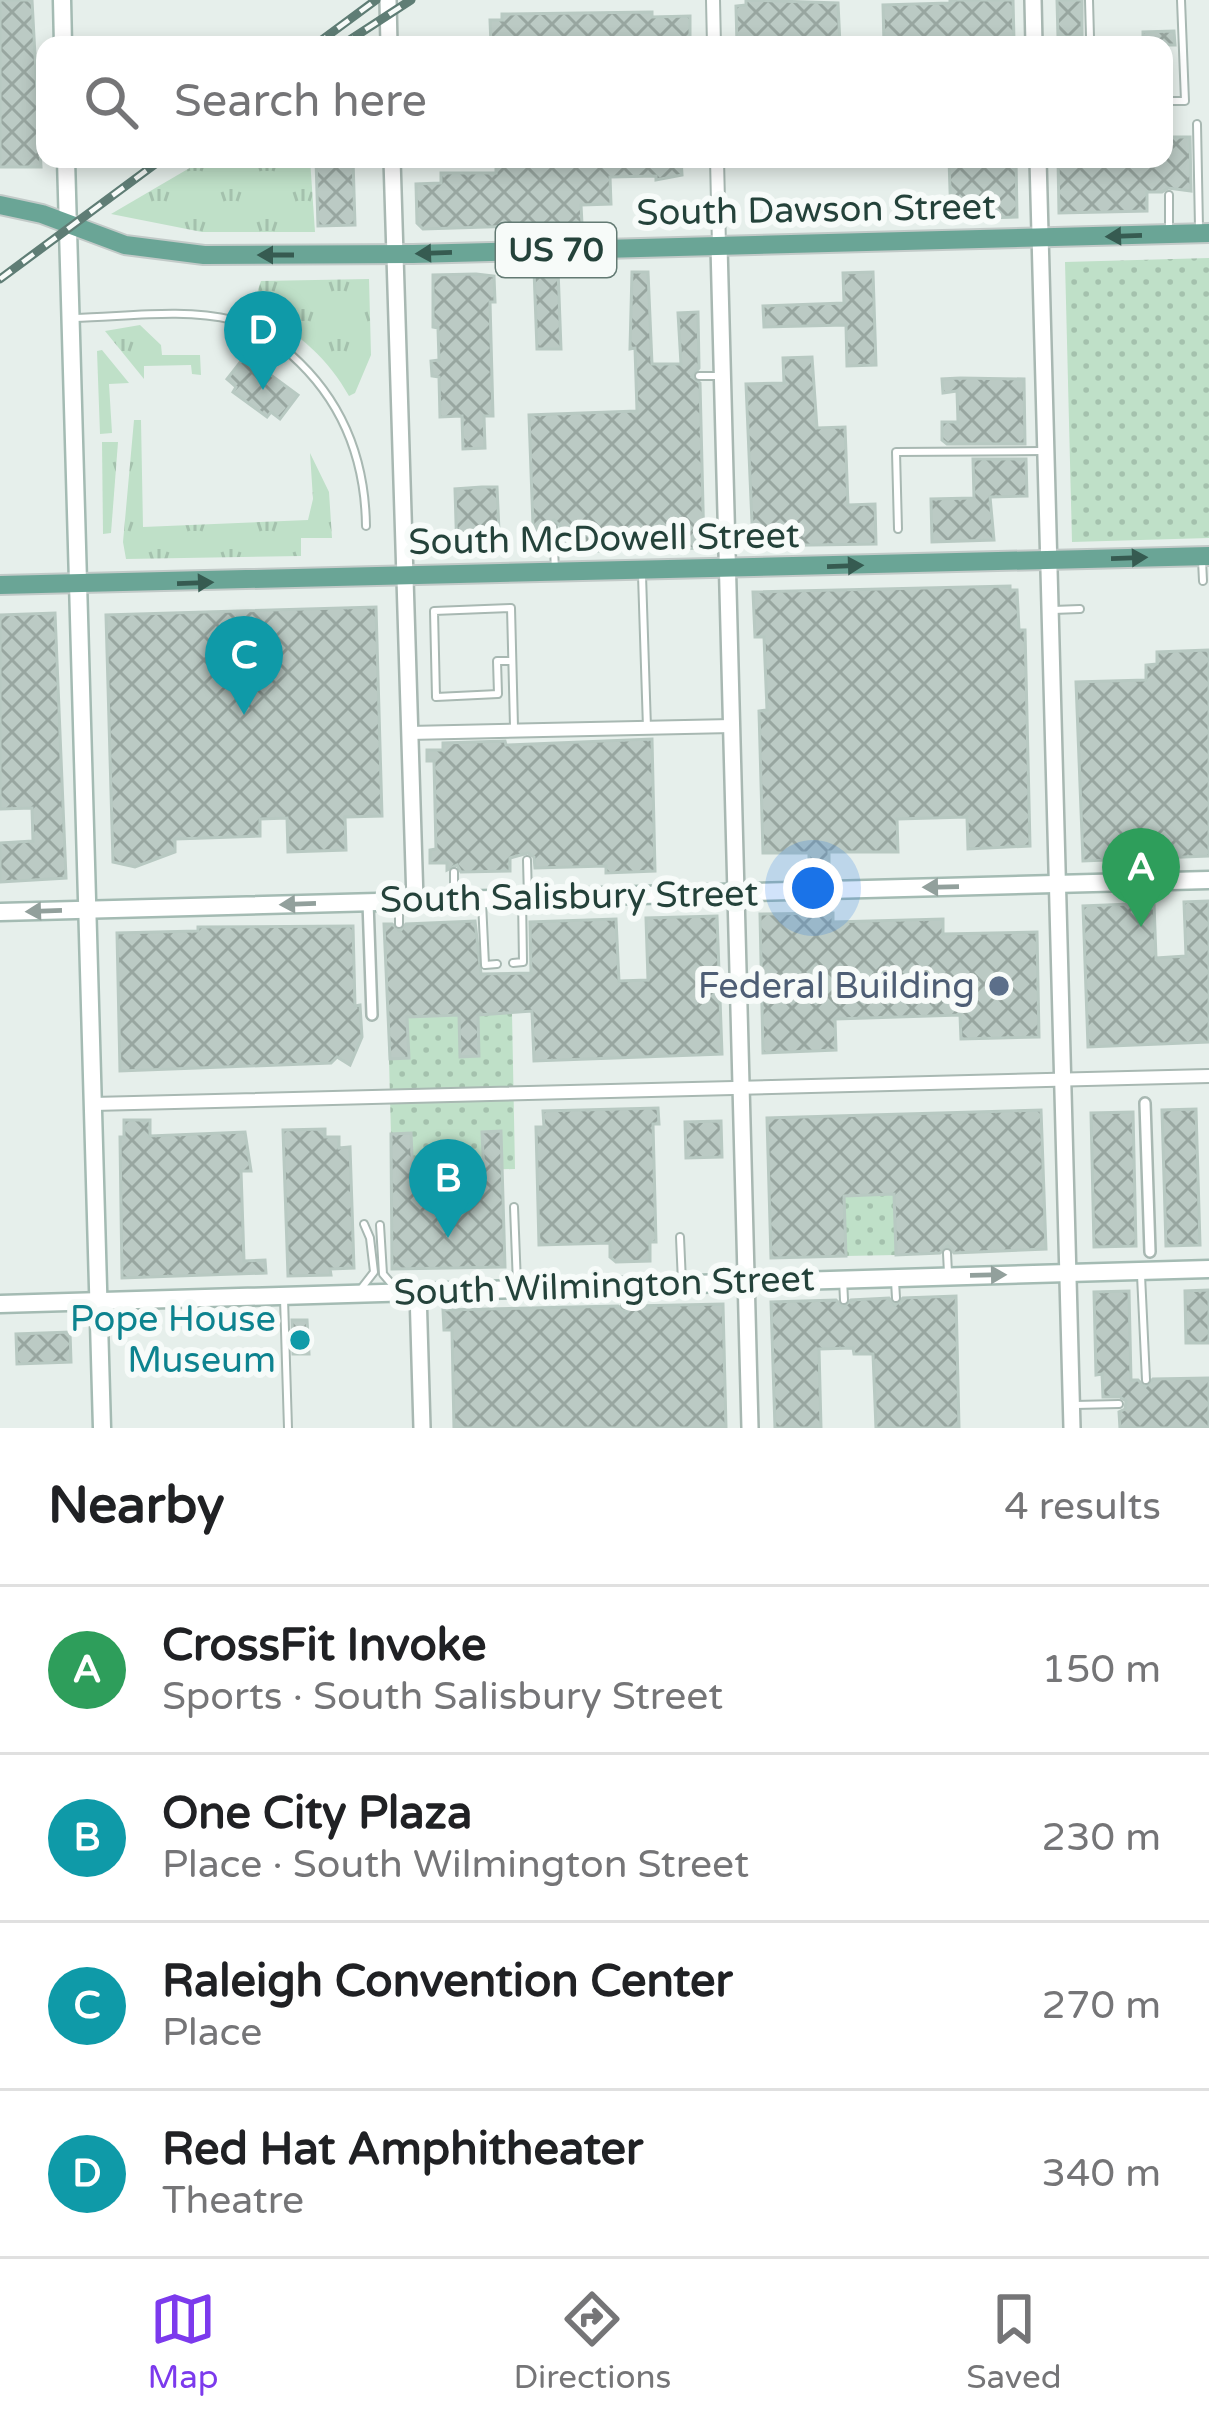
<!DOCTYPE html>
<meta charset="utf-8">
<style>
:root{--surface:#fff;--page:#f2f2f2;--text:#202124;--muted:#757577;--line:#e0e0e0;--accent:#7c3aed}
body{margin:0;font-family:"Varela Round",sans-serif;background:var(--page);color:var(--text)}
.you{position:absolute;left:813px;top:888px;width:42px;height:42px;margin:-30px;border:9px solid #fff;border-radius:50%;background:#1a73e8;box-shadow:0 0 0 18px #1a73e833}
.badge{display:grid;place-items:center;width:78px;height:78px;border-radius:50%;background:var(--accent);color:#fff;font-size:39px;font-weight:700}
.pin{position:absolute;translate:-50% -99px;filter:drop-shadow(0 3px 6px #0008)}
.pin::after{content:'';position:absolute;top:63px;width:42px;height:36px;background:inherit;clip-path:polygon(0 0,100% 0,50% 100%)}
.list{margin:0;padding:0;list-style:none}
h2{display:flex;justify-content:space-between;align-items:center;height:156px;margin:0;padding:0 48px;font-size:51px}
h2 small{font-size:39px;font-weight:400;color:var(--muted)}
.list li{display:grid;grid-template-columns:78px 1fr auto;gap:36px;align-items:center;box-sizing:border-box;height:168px;padding:0 48px;border-top:3px solid var(--line)}
.list b{display:block;font-size:45px;white-space:nowrap}
.list p{margin:0;font-size:39px;white-space:nowrap;color:var(--muted)}
.list em{font-size:39px;font-style:normal;color:var(--muted)}
.icon{flex:none;width:66px;height:66px;fill:none;stroke:currentColor;stroke-width:2;stroke-linecap:round;stroke-linejoin:round}
.map{position:relative;flex:none;width:1209px;height:1428px;overflow:hidden}
.search{position:absolute;background:var(--surface);box-shadow:0 6px 18px #0003;left:36px;right:36px;top:36px;height:132px;display:flex;align-items:center;gap:30px;box-sizing:border-box;padding:0 42px;border-radius:24px;color:var(--muted);font-size:45px}
.sheet{height:828px;background:var(--surface)}
nav{display:flex;justify-content:space-around;align-items:center;box-sizing:border-box;height:168px;border-top:3px solid var(--line);background:var(--surface);font-size:33px;color:var(--muted)}
nav a{display:grid;justify-items:center;gap:6px}
nav .on{color:var(--accent)}
.map>svg:first-child{display:block}
.grass{fill:url(#grass-tufts)}
.park{fill:url(#park-dots)}
.building{fill:url(#building-cross-hatch);stroke:#b8c9c2;stroke-width:3}
.lines{fill:none;stroke-linecap:round;stroke-linejoin:round}
.service-casing{stroke:#a8b8b2;stroke-width:10}
.pedestrian-casing{stroke:#a8b8b2;stroke-width:14}
.minor-casing{stroke:#a8b8b2;stroke-width:16}
.tertiary-casing{stroke:#a8b8b2;stroke-width:20}
.secondary-casing{stroke:#a4bbb3;stroke-width:21}
.primary-casing{stroke:#c2cac8;stroke-width:22}
.service{stroke:#fff;stroke-width:6}
.pedestrian{stroke:#fff;stroke-width:9}
.minor{stroke:#fff;stroke-width:12}
.tertiary{stroke:#fff;stroke-width:15}
.secondary{stroke:#fff;stroke-width:16}
.primary{stroke:#6aa596;stroke-width:18}
.rail-casing{stroke:#5f7d75;stroke-width:9}
.rail{stroke:#f7fbf9;stroke-width:4.5;stroke-dasharray:14;stroke-linecap:butt}
.oneway{fill:#365b51}
.oneway2{fill:#92a09c}
.service-dot{fill:#5c6f8a;stroke:#f7fbf9;stroke-width:4.5}
.culture-dot{fill:#0f9aa8;stroke:#f7fbf9;stroke-width:4.5}
.labels{text-anchor:middle;dominant-baseline:central;stroke-width:12;stroke-linejoin:round;paint-order:stroke}
.shield{fill:#f7fbf9;stroke:#637a73;stroke-width:3}
.shield-label{font-size:33px;font-weight:bold;fill:#24423a}
.street-label{font-size:36px;fill:#24423a;stroke:#f7fbf9}
.service-label{font-size:36px;fill:#4e5e75;stroke:#f7fbf9;text-anchor:end}
.culture-label{font-size:36px;fill:#0d838f;stroke:#f7fbf9;text-anchor:end}
</style>
<div class="map">
<svg width="1209" height="1428" viewBox="0 0 1209 1428">
<defs>
<pattern id="grass-tufts" width="24" height="20" patternUnits="userSpaceOnUse" patternTransform="scale(3)"><rect width="24" height="20" fill="#bfe0c8"/><path d="M3 7l-1-3M5 7V3M7 7l1-3M15 17l-1-3M17 17v-4M19 17l1-3" fill="none" stroke="#a4c1ad"/></pattern>
<pattern id="park-dots" width="8" height="8" patternUnits="userSpaceOnUse" patternTransform="scale(3)"><rect width="8" height="8" fill="#bfe0c8"/><path d="M2 2h.1M6 6h.1" fill="none" stroke="#a4c1ad" stroke-width="1.8" stroke-linecap="round"/></pattern>
<pattern id="building-cross-hatch" width="8" height="8" patternUnits="userSpaceOnUse" patternTransform="scale(3)"><rect width="8" height="8" fill="#bbcac4"/><path d="M0 0l8 8M0 8l8-8" fill="none" stroke="#98a6a0"/></pattern>
</defs>
<rect width="100%" height="100%" fill="#e6efeb"/>
<g class="grass">
<path d="M205 159H310L315 232H202L111 214Z"/>
<path d="M369 279 371 355 355 393 349 396C330 362 298 329 261 318L256 296 261 281Z"/>
<path d="M140 325 161 345 162 355H200L201 375 192 374 191 365 144 366V379L105 331Z"/>
<path d="M102 350 129 383 109 384 112 433 100 434 97 351Z"/>
<path d="M134 420H141L143 527 308 520 313 499 310 453 329 492 332 538H301V556L126 559 123 542Z"/>
<path d="M102 442H118L111 533 103 534Z"/>
</g>
<g class="park">
<path d="M1209 258V538L1072 542 1065 262Z"/>
<path d="M512 1013 515 1169 392 1172 388 1023 393 1022V1017Z"/>
<path d="M894 1194 896 1255 846 1256 844 1196Z"/>
</g>
<g class="building">
<path d="M0 0H32L41 167H0Z"/>
<path d="M746 0 838 3 840 45H737L736 6 746 5Z"/>
<path d="M950 0H1013L1014 41 884 44 883 5 950 3Z"/>
<path d="M1057 0H1082V37H1058Z"/>
<path d="M652 12V17L690 16V45H491L490 20H502V14Z"/>
<path d="M1174 31 1175 45H1143V32Z"/>
<path d="M1164 137H1190L1191 191 1168 188 1162 192H1147V211L1059 213 1058 159H1164Z"/>
<path d="M316 159H353L355 225 318 226Z"/>
<path d="M496 159H681L682 175 656 180V176L610 177 611 204 581 205 582 224 423 229 417 223 416 184 441 183V173H496Z"/>
<path d="M949 159H1016L1017 217 951 219Z"/>
<path d="M558 269 561 349H537L534 270Z"/>
<path d="M632 272H648L652 364H681L678 313 698 312 699 368 692 377 700 383 704 548 562 552 560 526 554 520 546 526 547 553H529V527L533 526 529 415 637 411 635 348 630 349Z"/>
<path d="M873 272 876 365 847 366 846 325 764 327 763 306 844 303 843 273Z"/>
<path d="M476 274 494 276 495 302H490L493 416H484L485 448 463 449 462 416 440 417 439 377 432 376 431 361 439 360 438 328 433 327V275Z"/>
<path d="M245 356 298 395 280 419 271 412 267 417 233 392 236 387 227 379Z"/>
<path d="M812 357 817 428 845 427 848 505 875 504 876 544 753 546 746 384 784 383 783 358Z"/>
<path d="M960 378 1024 379 1025 444H947L942 440V422H958L957 391 943 393 942 379Z"/>
<path d="M973 459H1026L1027 496 990 497 994 540 932 542 931 499 974 498Z"/>
<path d="M482 487H497L500 553 457 555 455 489Z"/>
<path d="M1010 586V590H1017L1019 630H1025L1030 846 968 849 967 817 897 819 898 852H829V864H809V853H763L759 711 767 710 764 637H755L753 592Z"/>
<path d="M376 607 382 816 345 817 346 850 288 852 287 818 260 819V836L175 839V852L135 867 113 862 106 615Z"/>
<path d="M55 613 66 878 0 882V843L33 841 32 808 0 809V615Z"/>
<path d="M1209 650V856L1083 861 1076 682 1146 680V665L1157 664V652Z"/>
<path d="M652 739 655 871 606 873V866L535 868 534 857 528 853 510 858V871L461 872 457 865 447 870V863H430V850L436 849 434 761H427V750H443V743L505 741 506 745Z"/>
<path d="M1209 901V1042L1088 1047 1083 906 1154 903 1156 958 1186 956 1184 902Z"/>
<path d="M833 913V922L943 919V934L1037 932 1039 1037 961 1039 960 1015 835 1019 836 1050 763 1053 760 914Z"/>
<path d="M717 916 722 1054 534 1061 532 1011 478 1015 479 1056 460 1057 459 1015 407 1017 409 1058 390 1059 384 924H392L400 931 406 924 475 921 481 974 531 973 530 922 616 919 619 981 648 980 646 918Z"/>
<path d="M353 926 355 1006 360 1005 362 1037 350 1065 337 1057 331 1063 120 1071 117 933 198 931V927Z"/>
<path d="M658 1108 659 1124H653L656 1242H650V1261L616 1262 610 1257V1243L539 1245 536 1127H544L543 1111Z"/>
<path d="M1196 1109 1200 1245 1166 1246 1162 1110Z"/>
<path d="M1041 1110 1046 1249 954 1253 948 1246 940 1253 896 1255 894 1194 844 1196 846 1256 771 1258 767 1118Z"/>
<path d="M1133 1112 1136 1246 1094 1247 1091 1113Z"/>
<path d="M124 1120H150V1136L245 1132 251 1171H241L244 1261 265 1260 266 1273 122 1278 120 1137H124Z"/>
<path d="M721 1121 722 1157 686 1158 685 1122Z"/>
<path d="M325 1129V1137H339V1148L350 1147 354 1268 330 1269 331 1275 288 1276 283 1130Z"/>
<path d="M501 1131 505 1267 392 1269 391 1134 411 1133 413 1177 484 1175 482 1132Z"/>
<path d="M1209 1290V1343H1186L1185 1291Z"/>
<path d="M1129 1291 1131 1380H1138L1145 1387 1153 1379 1209 1378V1428H1120L1119 1412 1125 1409 1126 1401 1120 1397H1103L1102 1374 1096 1375 1094 1292Z"/>
<path d="M956 1296 959 1428H876L873 1354H854L853 1348 819 1349 821 1428H775L771 1302 836 1300 843 1307 851 1300 889 1298 895 1305 903 1298Z"/>
<path d="M723 1304 726 1428H454L452 1330H444L443 1310 618 1306 626 1312 632 1306Z"/>
<path d="M292 1320H307L309 1354H293Z"/>
<path d="M70 1332 71 1362 17 1364 16 1334Z"/>
</g>
<g class="lines">
<defs>
<g id="service">
<path d="M1089 0 1090 37"/>
<path d="M1166 101H1185L1181 0"/>
<path d="M1197 124 1199 228"/>
<path d="M1169 195V233"/>
<path d="M74 318C125 317 183 308 233 320 251 324 267 335 282 347 339 393 365 453 366 526"/>
<path d="M699 376H719"/>
<path d="M553 527 555 570"/>
<path d="M898 529 896 452 1042 451"/>
<path d="M1202 560 1203 581"/>
<path d="M642 575 647 728"/>
<path d="M1053 610 1080 609"/>
<path d="M512 661H497L498 694 436 697 434 611 511 608 514 727"/>
<path d="M527 860 528 898"/>
<path d="M454 872V896"/>
<path d="M482 902 485 965 497 964"/>
<path d="M399 903V924"/>
<path d="M513 963 523 962 522 898"/>
<path d="M514 1207 517 1284"/>
<path d="M380 1225 383 1274 395 1288"/>
<path d="M680 1237 682 1282"/>
<path d="M947 1253 948 1273"/>
<path d="M1141 1275 1146 1380"/>
<path d="M843 1279 844 1300"/>
<path d="M895 1281 896 1298"/>
<path d="M625 1289V1305"/>
<path d="M360 1290 374 1272 370 1238 364 1224"/>
<path d="M284 1298 288 1428"/>
<path d="M1075 1405 1119 1404"/>
</g>
<g id="pedestrian">
<path d="M368 902 372 1015"/>
<path d="M1145 1103 1150 1252"/>
</g>
<g id="minor">
<path d="M713 0 714 45"/>
<path d="M717 159 719 246"/>
<path d="M409 733 732 726"/>
<path d="M93 1104 1209 1076"/>
</g>
<g id="tertiary">
<path d="M388 0 389 45"/>
<path d="M1033 0 1034 45"/>
<path d="M392 159 415 901"/>
<path d="M1038 159 1072 1428"/>
<path d="M719 246 750 1428"/>
<path d="M418 1291 422 1428"/>
</g>
<g id="secondary">
<path d="M62 0 63 45"/>
<path d="M66 159 102 1428"/>
<path d="M0 912 1209 880"/>
<path d="M0 1304 1209 1269"/>
</g>
<g id="primary">
<path d="M0 205 42 214 125 245 204 255 413 254 1209 233"/>
<path d="M0 585 1209 556"/>
</g>
</defs>
<use href="#service" class="service-casing"/>
<use href="#pedestrian" class="pedestrian-casing"/>
<use href="#minor" class="minor-casing"/>
<use href="#tertiary" class="tertiary-casing"/>
<use href="#secondary" class="secondary-casing"/>
<use href="#primary" class="primary-casing"/>
<use href="#service" class="service"/>
<use href="#pedestrian" class="pedestrian"/>
<use href="#minor" class="minor"/>
<use href="#tertiary" class="tertiary"/>
<use href="#secondary" class="secondary"/>
<use href="#primary" class="primary"/>
<defs>
<g id="rail">
<path d="M315 45 376 0"/>
<path d="M342 45 411 0"/>
<path d="M0 279 162 159"/>
</g>
</defs>
<use href="#rail" class="rail-casing"/>
<use href="#rail" class="rail"/>
</g>
<defs><path id="oneway-solid" d="M-6-.8H1V-3.2L6.5 0L1 3.2V.8H-6Z" transform="scale(3)"/></defs>
<g class="oneway">
<use href="#oneway-solid" transform="translate(1124 236) rotate(178)"/>
<use href="#oneway-solid" transform="translate(434 253) rotate(178)"/>
<use href="#oneway-solid" transform="translate(276 255) rotate(180)"/>
<use href="#oneway-solid" transform="translate(1129 558) rotate(-2)"/>
<use href="#oneway-solid" transform="translate(845 566) rotate(-2)"/>
<use href="#oneway-solid" transform="translate(195 583) rotate(-2)"/>
</g>
<g class="oneway2">
<use href="#oneway-solid" transform="translate(941 887) rotate(179)"/>
<use href="#oneway-solid" transform="translate(298 904) rotate(178)"/>
<use href="#oneway-solid" transform="translate(44 911) rotate(178)"/>
<use href="#oneway-solid" transform="translate(988 1275) rotate(-1)"/>
</g>
<circle class="service-dot" cx="999" cy="986" r="12"/>
<circle class="culture-dot" cx="300" cy="1340" r="12"/>
<g class="labels">
<rect class="shield" x="496" y="223" width="120" height="54" rx="9"/>
<g class="shield-label">
<text x="556" y="250">US 70</text>
</g>
<g class="street-label">
<text transform="translate(816 210) rotate(-1)">South Dawson Street</text>
<text transform="translate(604 539) rotate(-1)">South McDowell Street</text>
<text transform="translate(569 897) rotate(-1)">South Salisbury Street</text>
<text transform="translate(604 1286) rotate(-2)">South Wilmington Street</text>
</g>
<g class="service-label">
<text x="975" y="986">Federal Building</text>
</g>
<g class="culture-label">
<text x="276" y="1319">Pope House<tspan x="276" dy="41">Museum</tspan></text>
</g>
</g>
</svg>
<div class="you"></div>
<div class="pin badge" style="left:1141px;top:927px;background:#2e9e5b">A</div>
<div class="pin badge" style="left:448px;top:1238px;background:#0f9aa8">B</div>
<div class="pin badge" style="left:244px;top:715px;background:#0f9aa8">C</div>
<div class="pin badge" style="left:263px;top:390px;background:#0f9aa8">D</div>
<div class="search"><svg class="icon" aria-label="search" viewBox="0 0 24 24"><circle cx="10" cy="10" r="6"/><path d="M15 15l6 6"/></svg>Search here</div>
</div>
<section class="sheet">
<h2>Nearby<small>4 results</small></h2>
<ul class="list">
<li><span class="badge" style="background:#2e9e5b">A</span><div><b>CrossFit Invoke</b><p>Sports · South Salisbury Street</p></div><em>150 m</em></li>
<li><span class="badge" style="background:#0f9aa8">B</span><div><b>One City Plaza</b><p>Place · South Wilmington Street</p></div><em>230 m</em></li>
<li><span class="badge" style="background:#0f9aa8">C</span><div><b>Raleigh Convention Center</b><p>Place</p></div><em>270 m</em></li>
<li><span class="badge" style="background:#0f9aa8">D</span><div><b>Red Hat Amphitheater</b><p>Theatre</p></div><em>340 m</em></li>
</ul>
</section>
<nav>
<a class="on"><svg class="icon" aria-label="map" viewBox="0 0 24 24"><path d="M3 6l6-2 6 2 6-2v14l-6 2-6-2-6 2zM9 4v14M15 6v14"/></svg>Map</a>
<a><svg class="icon" aria-label="directions" viewBox="0 0 24 24"><path d="M12 3l9 9-9 9-9-9zM9 14v-3h6M13 9l2 2-2 2"/></svg>Directions</a>
<a><svg class="icon" aria-label="saved" viewBox="0 0 24 24"><path d="M7 4h10v16l-5-4-5 4z"/></svg>Saved</a>
</nav>
